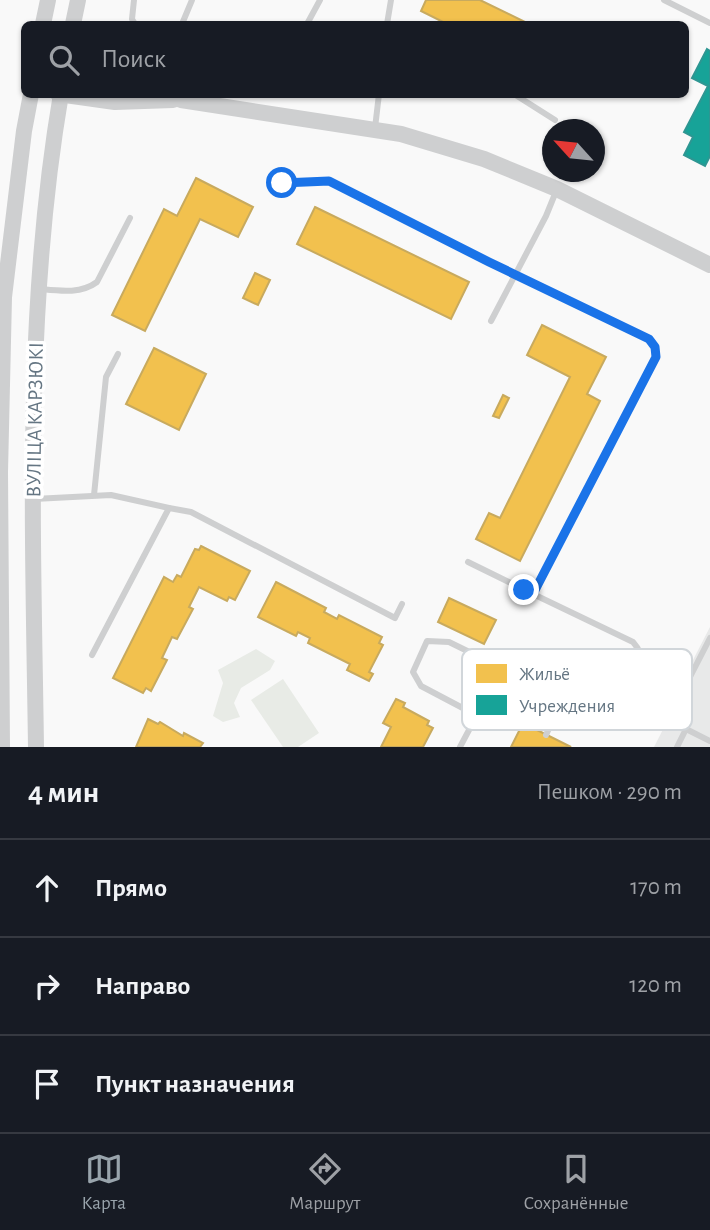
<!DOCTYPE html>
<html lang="ru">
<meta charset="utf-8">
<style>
:root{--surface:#171b24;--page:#242831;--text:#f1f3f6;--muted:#9ea1a6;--line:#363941;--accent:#99a4ac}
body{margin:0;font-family:"Alegreya Sans",sans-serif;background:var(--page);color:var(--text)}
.compass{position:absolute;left:542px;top:119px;width:63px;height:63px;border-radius:50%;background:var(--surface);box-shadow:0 2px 5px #0004;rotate:297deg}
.stop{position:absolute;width:21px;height:21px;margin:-16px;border:5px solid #1a73e8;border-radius:50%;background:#fff}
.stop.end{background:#1a73e8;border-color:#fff;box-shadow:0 2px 7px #0008}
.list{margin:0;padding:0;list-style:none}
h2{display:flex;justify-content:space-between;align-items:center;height:91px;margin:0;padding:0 28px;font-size:30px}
h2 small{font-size:23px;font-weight:400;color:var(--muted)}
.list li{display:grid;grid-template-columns:46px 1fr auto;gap:21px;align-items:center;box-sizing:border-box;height:98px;padding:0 28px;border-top:2px solid var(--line)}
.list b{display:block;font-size:26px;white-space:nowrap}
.list em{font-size:23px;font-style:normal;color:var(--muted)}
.icon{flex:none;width:38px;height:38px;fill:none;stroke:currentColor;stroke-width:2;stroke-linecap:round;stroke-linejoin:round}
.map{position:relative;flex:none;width:710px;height:747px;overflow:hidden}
.search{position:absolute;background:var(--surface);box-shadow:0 2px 5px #0004;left:21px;right:21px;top:21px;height:77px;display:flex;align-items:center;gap:18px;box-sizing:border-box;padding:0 24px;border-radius:10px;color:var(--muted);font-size:26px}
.sheet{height:385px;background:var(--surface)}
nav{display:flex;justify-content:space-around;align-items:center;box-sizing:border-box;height:98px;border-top:2px solid var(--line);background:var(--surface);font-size:19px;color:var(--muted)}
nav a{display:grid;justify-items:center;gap:4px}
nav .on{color:var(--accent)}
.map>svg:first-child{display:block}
.built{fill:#e8e9e9}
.green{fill:#e8ebe6}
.homes{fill:#f2c14e;stroke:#c8aa5e;stroke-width:2}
.public{fill:#17a398;stroke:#2e9692;stroke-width:2}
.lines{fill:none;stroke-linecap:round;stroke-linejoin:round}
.service{stroke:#cecfd0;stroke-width:6}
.tertiary{stroke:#cecfd0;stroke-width:16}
.route{stroke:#1a73e8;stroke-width:9}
.labels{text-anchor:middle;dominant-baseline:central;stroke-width:7;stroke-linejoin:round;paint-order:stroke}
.street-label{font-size:21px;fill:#657683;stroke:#fff}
.key{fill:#fff;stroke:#d1d6da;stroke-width:2}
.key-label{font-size:19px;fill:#657683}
</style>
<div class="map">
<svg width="710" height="747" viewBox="0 0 710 747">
<rect width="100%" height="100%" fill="#f9f9f9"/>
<path class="built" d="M710 627V747H654L674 708 683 715 676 693Z"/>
<g class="green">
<path d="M256 649 275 661 270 670 241 688 234 703 240 717 223 722 213 716 223 683 218 670Z"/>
<path d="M283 679 319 733 298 747H283L251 700Z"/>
</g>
<g class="homes">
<path d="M426 0H480L529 24H447L421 11Z"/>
<path d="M196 178 253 207 238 237 200 219 145 331 112 315 164 209 177 216Z"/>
<path d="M315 207 469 282 451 319 297 244Z"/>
<path d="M255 273 270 280 258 305 243 298Z"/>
<path d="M542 325 606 357 587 394 600 401 520 561 476 539 489 513 500 518 570 377 527 355Z"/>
<path d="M154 348 206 374 179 430 126 404Z"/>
<path d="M503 395 509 398 499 418 493 416Z"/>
<path d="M201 546 250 571 235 600 229 597 227 601 199 587 189 607 193 609 177 639 172 637 162 658 167 660 151 691 146 688 143 693 113 678 164 577 173 582 177 575 181 577 195 549 199 550Z"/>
<path d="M276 582 326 608 324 612 337 619 339 615 382 637 379 643 383 645 369 672 373 674 369 681 347 670 350 664 308 643 310 638 298 632 296 636 258 617Z"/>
<path d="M449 598 496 620 484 644 438 622Z"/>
<path d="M396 699 405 703 403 707 429 721 427 725 433 728 423 747H381L391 727 383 723Z"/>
<path d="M148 719 158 724 160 722 183 736 184 733 203 743 200 747H136Z"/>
<path d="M523 723 571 747H511Z"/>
</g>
<path class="public" d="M707 49 710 51V156L705 166 684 155 693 137 684 132 708 86 692 78Z"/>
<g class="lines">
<g class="service">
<path d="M134 0 132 19 135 24"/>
<path d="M664 0 710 23"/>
<path d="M182 24 192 0"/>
<path d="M307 24 320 0"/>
<path d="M387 24 391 0"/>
<path d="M514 94 555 120"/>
<path d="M375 128 379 94"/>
<path d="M282 182 329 181 489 262 649 339 655 347 656 357 533 594 468 562"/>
<path d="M40 289C60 291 81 294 97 282L130 218"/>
<path d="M491 321 546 216 557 189"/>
<path d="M94 495 106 377 118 354"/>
<path d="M34 499 111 495 169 508 92 655"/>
<path d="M169 508 191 512 395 618 402 604"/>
<path d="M710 638 674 708 686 729 710 741"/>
<path d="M502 668 605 721 618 720C633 695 657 669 633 642L533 594"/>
<path d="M546 735 562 699"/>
<path d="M460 747 502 668 449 642 427 641 413 672 421 686 476 715"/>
<path d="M677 747 686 729"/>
</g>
<g class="tertiary">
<path d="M43 24 48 0"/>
<path d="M73 24 78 0"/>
<path d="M58 94 115 102 173 100"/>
<path d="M163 94 181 100 401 134 484 159 557 189 710 265"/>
<path d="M2 747 0 472 4 297 24 131 31 94"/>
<path d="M36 747C33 530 24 310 61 94"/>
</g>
</g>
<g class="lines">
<path class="route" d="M282 183 329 181 489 262 649 339 655 347 656 357 533 594 524 590"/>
</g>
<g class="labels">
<g class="street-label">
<text transform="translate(35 420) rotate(-89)">ВУЛІЦА КАРЗЮКІ</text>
</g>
</g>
<rect x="462" y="649" width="230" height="81" rx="10" class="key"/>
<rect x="476" y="664" width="31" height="19" fill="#f2c14e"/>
<rect x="476" y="695" width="31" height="20" fill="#17a398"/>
<g class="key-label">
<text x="519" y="680">Жильё</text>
<text x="519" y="712">Учреждения</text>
</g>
</svg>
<svg class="compass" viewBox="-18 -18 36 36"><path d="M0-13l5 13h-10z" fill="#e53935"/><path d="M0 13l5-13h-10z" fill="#9ea1a6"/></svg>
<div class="stop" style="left:282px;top:183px"></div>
<div class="stop end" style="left:524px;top:590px"></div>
<div class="search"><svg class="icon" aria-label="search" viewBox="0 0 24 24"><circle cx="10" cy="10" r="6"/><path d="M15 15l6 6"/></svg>Поиск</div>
</div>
<section class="sheet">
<h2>4 мин<small>Пешком · 290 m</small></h2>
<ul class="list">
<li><svg class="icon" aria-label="ahead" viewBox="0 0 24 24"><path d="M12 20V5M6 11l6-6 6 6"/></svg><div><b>Прямо</b></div><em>170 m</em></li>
<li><svg class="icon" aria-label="right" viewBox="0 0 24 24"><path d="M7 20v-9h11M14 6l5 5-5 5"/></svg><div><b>Направо</b></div><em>120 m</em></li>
<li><svg class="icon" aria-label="arrive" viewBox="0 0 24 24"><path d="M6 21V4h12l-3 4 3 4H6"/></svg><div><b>Пункт назначения</b></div></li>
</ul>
</section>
<nav>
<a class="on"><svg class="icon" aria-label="map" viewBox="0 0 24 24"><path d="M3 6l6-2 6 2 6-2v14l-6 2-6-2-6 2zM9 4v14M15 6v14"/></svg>Карта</a>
<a><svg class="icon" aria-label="directions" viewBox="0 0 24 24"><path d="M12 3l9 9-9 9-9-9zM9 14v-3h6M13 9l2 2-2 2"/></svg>Маршрут</a>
<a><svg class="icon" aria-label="saved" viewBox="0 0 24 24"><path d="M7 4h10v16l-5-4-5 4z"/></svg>Сохранённые</a>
</nav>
